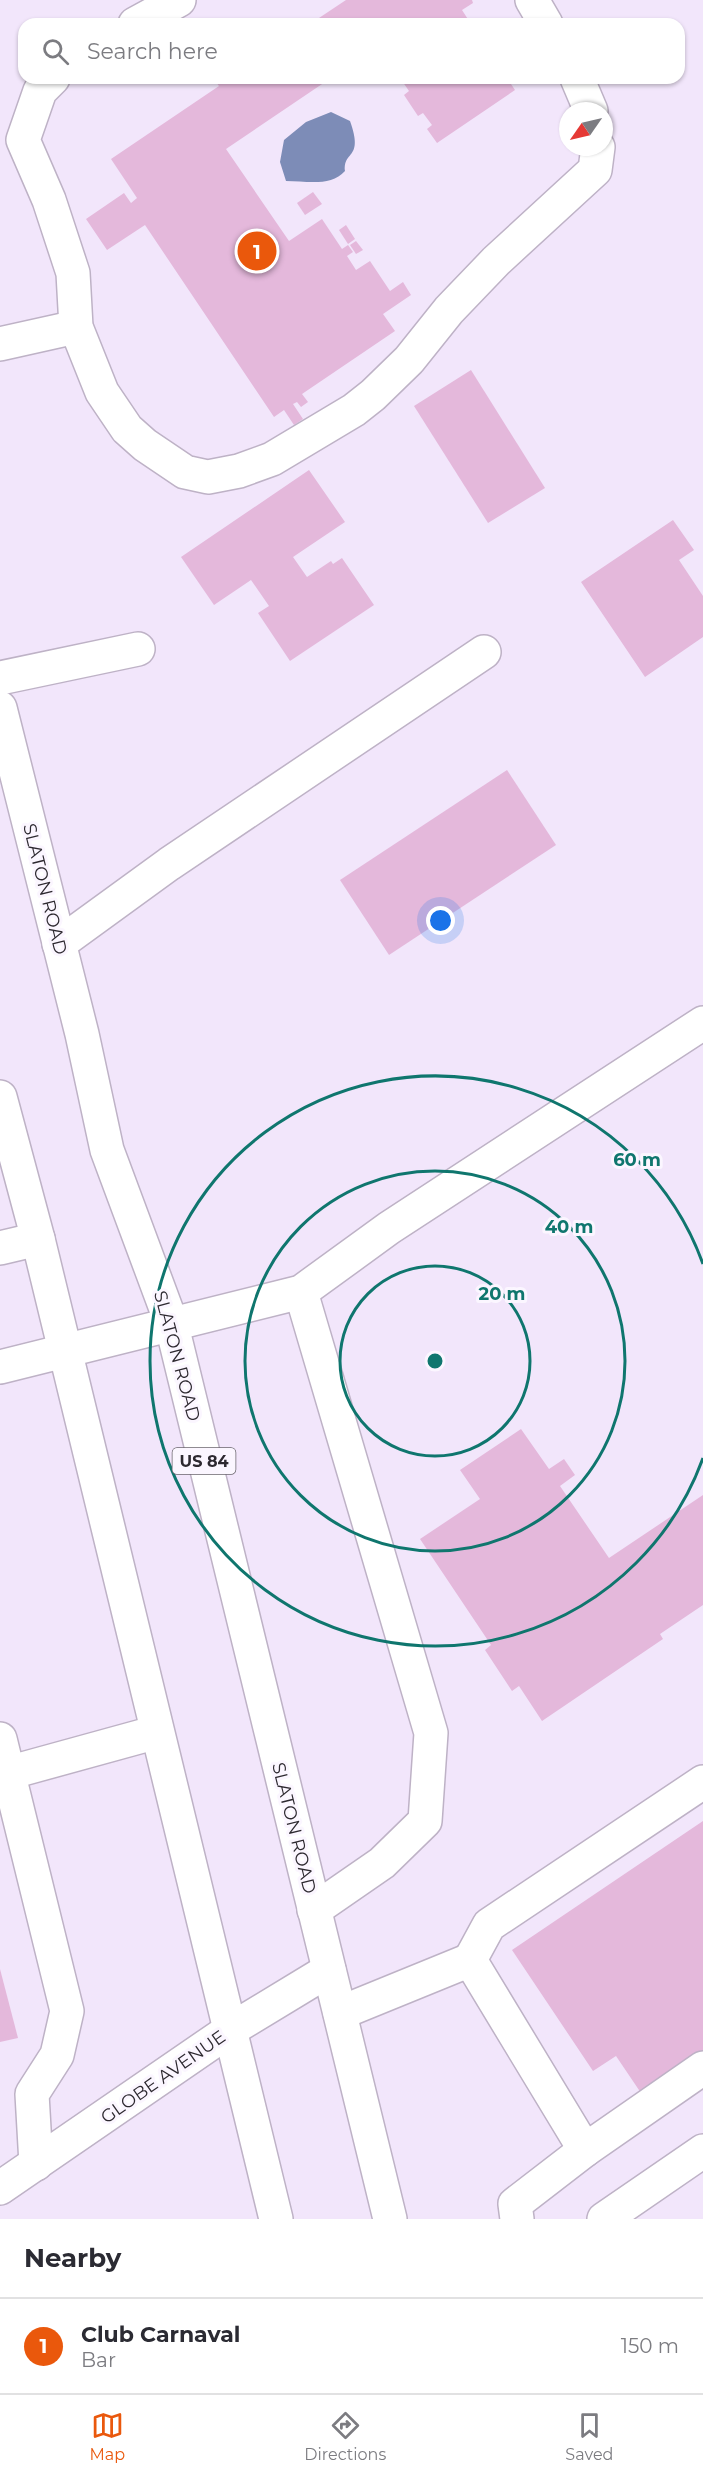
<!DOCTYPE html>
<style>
:root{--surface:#fff;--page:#f2f2f3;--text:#2b2b33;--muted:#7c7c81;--line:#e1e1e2;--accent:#ea580c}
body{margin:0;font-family:Montserrat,sans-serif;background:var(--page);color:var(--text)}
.compass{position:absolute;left:559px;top:102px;width:54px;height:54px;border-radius:50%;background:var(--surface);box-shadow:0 2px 4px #0004;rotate:236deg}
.you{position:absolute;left:441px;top:921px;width:21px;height:21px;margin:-15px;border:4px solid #fff;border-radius:50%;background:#1a73e8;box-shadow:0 0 0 9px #1a73e833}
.badge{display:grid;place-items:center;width:39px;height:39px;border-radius:50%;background:var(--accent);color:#fff;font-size:20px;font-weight:700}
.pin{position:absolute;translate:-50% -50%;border:3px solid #fff;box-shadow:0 2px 6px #0006}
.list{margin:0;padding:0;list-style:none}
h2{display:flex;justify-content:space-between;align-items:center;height:78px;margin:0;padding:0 24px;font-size:26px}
h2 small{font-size:20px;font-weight:400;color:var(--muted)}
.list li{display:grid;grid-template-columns:39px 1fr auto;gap:18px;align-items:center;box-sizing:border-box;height:96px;padding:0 24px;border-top:2px solid var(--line)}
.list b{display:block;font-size:22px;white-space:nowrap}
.list p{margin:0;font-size:20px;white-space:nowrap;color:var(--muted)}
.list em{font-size:20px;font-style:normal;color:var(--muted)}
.icon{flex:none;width:33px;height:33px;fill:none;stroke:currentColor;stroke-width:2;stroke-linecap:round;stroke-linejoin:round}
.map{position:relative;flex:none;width:703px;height:2219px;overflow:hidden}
.search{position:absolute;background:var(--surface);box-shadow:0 2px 4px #0004;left:18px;right:18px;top:18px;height:66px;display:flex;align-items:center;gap:15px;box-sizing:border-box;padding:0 21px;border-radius:18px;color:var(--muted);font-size:22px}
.sheet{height:174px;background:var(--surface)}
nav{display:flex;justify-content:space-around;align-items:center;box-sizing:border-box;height:84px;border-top:2px solid var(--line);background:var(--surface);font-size:16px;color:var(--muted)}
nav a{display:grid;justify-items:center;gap:3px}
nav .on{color:var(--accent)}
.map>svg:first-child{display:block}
.water{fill:#7d8cb7}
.building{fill:#e4b8db}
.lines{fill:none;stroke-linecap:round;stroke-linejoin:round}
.minor-casing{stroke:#beb2c6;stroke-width:36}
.highway-casing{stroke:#beb2c6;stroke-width:36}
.minor{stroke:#fff;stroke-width:33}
.highway{stroke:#fff;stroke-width:33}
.ring{fill:none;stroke:#0f766e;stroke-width:3}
.labels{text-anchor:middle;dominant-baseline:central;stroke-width:6;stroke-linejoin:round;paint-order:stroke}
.shield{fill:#fbf6ff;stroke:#6b666e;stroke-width:1.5}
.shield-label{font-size:16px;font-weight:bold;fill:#2d2930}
.street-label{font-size:18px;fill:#2d2930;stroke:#fbf6ff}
.centre{fill:#0f766e;stroke:#fbf6ff;stroke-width:3}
.ring-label{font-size:18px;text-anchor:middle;font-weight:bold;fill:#0f766e;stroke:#fbf6ff;stroke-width:6;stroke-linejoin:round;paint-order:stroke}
</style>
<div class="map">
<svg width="703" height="2219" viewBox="0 0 703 2219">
<rect width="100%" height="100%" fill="#f2e6fb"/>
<path class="water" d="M331 112 350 121C364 160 343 150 345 171 331 187 307 181 286 181L280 162 284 140 306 122Z"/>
<g class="building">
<path d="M346 0H472L473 3 462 10 471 24H310Z"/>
<path d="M213 78H331L226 149 289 241 322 219 342 249 348 245 353 252 347 256 356 270 370 261 390 291 403 282 411 295 383 314 395 331 302 394 308 402 301 407 297 402 293 404 303 419 294 425 284 410 274 417 145 225 107 250 86 219 124 193 131 203 137 198 111 159 219 86Z"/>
<path d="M400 78H507L515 90 437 143 427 129 432 125 423 113 418 116 404 95 409 91Z"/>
<path d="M313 192 322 204 305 215 297 203Z"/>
<path d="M346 225 355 239 348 244 339 230Z"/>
<path d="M356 241 363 250 356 254 350 245Z"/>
<path d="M471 370 545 488 488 523 414 406Z"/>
<path d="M309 470 345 522 293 557 307 577 331 561 333 564 342 558 374 605 290 661 258 613 269 606 251 580 214 605 181 557Z"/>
<path d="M673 520 694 550 679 560 703 596V637L645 677 581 582Z"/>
<path d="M507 770 556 845 389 955 340 880Z"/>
<path d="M521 1429 549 1469 564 1459 575 1475 560 1486 609 1558 703 1495V1605L660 1634 663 1639 542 1721 519 1686 512 1691 485 1650 491 1645 420 1539 480 1499 460 1470Z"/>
<path d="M703 1821V2051L641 2093 616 2056 593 2071 512 1950Z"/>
<path d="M0 1969 18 2038 0 2042Z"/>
</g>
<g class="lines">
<defs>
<g id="minor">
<path d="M532 0 546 24"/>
<path d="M135 24 179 0"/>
<path d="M53 78 40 91 23 140 49 200 73 273 76 327 102 392 127 429 145 445 185 472 208 477 239 471 272 459 354 410 373 395 409 360 449 310 496 261 595 170 598 147"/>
<path d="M577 78 591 111"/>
<path d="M0 344 76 327"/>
<path d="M0 678 138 649"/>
<path d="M59 944 169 864 484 652"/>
<path d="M0 1248 38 1239"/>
<path d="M301 1292 431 1733 425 1821 382 1863 314 1910"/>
<path d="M0 1367 301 1292 389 1228 703 1023"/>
<path d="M0 1739 67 2011 57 2055 32 2094 36 2164"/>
<path d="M8 1773 157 1732"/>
<path d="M703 1782 489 1925 470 1960 585 2150 703 2068"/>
<path d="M340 2013 470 1960"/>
<path d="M0 2188 230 2030 329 1970"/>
<path d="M517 2219 515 2204 585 2150"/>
<path d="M604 2219 703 2151"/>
</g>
<g id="highway">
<path d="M0 708 82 1034 107 1150 171 1322 390 2219"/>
<path d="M0 1097 38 1239 276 2219"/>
</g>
</defs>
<use href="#minor" class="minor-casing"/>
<use href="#highway" class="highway-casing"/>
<use href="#minor" class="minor"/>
<use href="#highway" class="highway"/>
</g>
<g class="ring">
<circle cx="435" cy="1361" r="95"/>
<circle cx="435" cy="1361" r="190"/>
<path d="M703 1458A285 285 0 1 1 703 1264"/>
</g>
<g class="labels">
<rect class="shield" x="172.5" y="1448" width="63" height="26" rx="4.5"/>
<g class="shield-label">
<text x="204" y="1461">US 84</text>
</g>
<g class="street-label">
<text transform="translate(45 889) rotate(76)">SLATON ROAD</text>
<text transform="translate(177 1356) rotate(75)">SLATON ROAD</text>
<text transform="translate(294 1828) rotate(76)">SLATON ROAD</text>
<text transform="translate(163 2077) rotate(-35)">GLOBE AVENUE</text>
</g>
</g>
<circle cx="435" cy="1361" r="9" class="centre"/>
<g class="ring-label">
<text x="637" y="1166">60 m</text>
<text x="569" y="1233">40 m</text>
<text x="502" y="1300">20 m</text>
</g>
</svg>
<svg class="compass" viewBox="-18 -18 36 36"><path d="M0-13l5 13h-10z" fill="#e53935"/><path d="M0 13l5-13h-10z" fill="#7c7c81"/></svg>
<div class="you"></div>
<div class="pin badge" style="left:257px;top:251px">1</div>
<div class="search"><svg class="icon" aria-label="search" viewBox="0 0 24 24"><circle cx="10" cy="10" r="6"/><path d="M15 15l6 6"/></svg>Search here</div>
</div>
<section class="sheet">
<h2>Nearby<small></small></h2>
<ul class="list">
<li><span class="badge">1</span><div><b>Club Carnaval</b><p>Bar</p></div><em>150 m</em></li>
</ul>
</section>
<nav>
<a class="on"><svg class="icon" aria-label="map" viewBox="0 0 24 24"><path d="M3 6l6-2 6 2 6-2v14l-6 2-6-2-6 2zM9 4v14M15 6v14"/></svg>Map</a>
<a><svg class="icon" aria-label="directions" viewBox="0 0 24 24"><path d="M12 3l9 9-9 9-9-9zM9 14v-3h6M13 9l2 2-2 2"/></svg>Directions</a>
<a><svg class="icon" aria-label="saved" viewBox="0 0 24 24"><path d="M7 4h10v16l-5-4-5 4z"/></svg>Saved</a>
</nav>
